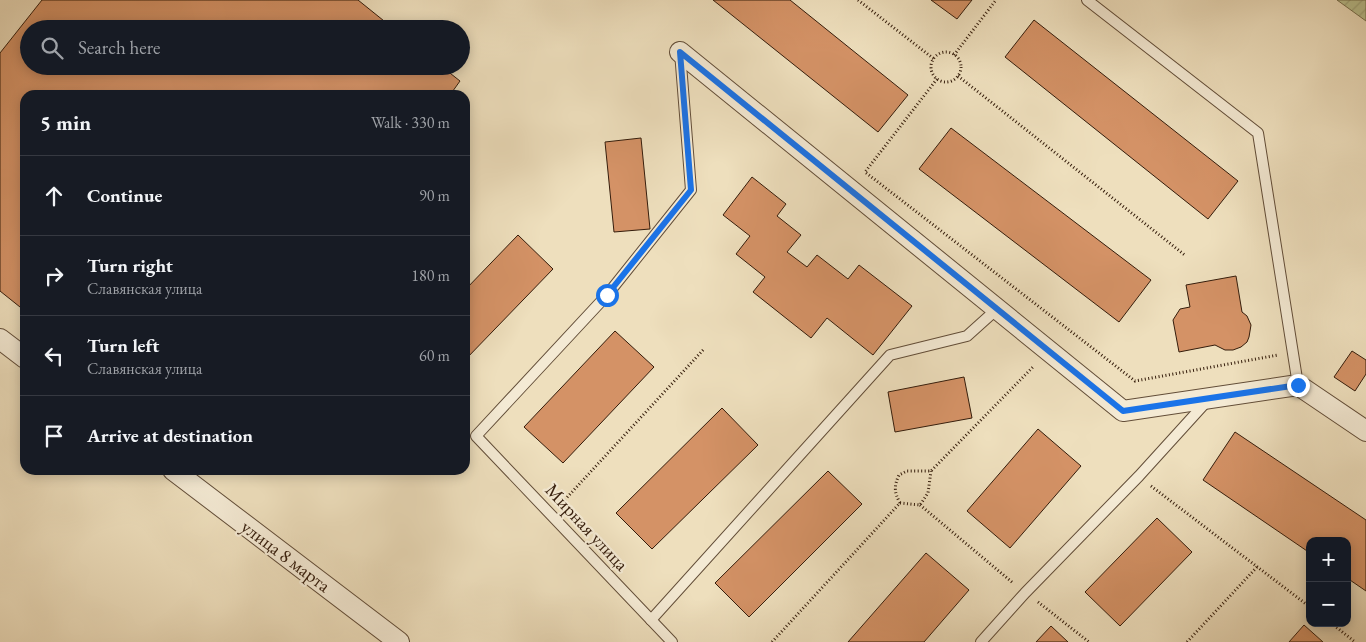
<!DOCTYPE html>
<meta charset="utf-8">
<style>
:root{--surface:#171b24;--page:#20242c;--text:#f1f3f6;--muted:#9ea1a6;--line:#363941}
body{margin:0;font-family:"EB Garamond",serif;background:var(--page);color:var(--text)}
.controls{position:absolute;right:15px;bottom:15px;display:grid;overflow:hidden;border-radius:10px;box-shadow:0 2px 12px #0003}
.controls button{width:45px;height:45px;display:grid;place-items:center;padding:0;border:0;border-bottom:1px solid var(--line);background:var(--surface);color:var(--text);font:25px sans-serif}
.stop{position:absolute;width:15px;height:15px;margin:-11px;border:4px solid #1a73e8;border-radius:50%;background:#fff}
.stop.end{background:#1a73e8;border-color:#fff;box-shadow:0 1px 5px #0008}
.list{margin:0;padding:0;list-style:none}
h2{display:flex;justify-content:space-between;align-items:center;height:65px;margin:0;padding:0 20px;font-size:21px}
h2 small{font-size:16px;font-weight:400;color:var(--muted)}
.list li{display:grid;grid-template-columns:32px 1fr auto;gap:15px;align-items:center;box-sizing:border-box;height:80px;padding:0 20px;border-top:1px solid var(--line)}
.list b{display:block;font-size:19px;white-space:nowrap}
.list p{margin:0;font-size:16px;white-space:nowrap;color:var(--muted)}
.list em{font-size:16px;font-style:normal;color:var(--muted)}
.icon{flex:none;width:28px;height:28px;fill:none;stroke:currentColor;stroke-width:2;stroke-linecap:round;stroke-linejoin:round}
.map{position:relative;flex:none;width:1366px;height:642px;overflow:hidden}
.search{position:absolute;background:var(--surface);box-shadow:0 2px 12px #0003;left:20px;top:20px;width:450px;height:55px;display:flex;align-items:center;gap:12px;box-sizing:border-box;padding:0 18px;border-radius:28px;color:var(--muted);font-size:19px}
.panel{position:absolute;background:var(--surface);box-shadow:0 2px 12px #0003;left:20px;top:90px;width:450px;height:385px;border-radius:15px}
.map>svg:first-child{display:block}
.garden{fill:url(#garden-furrows);stroke:#776e4d}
.building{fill:#d49266;stroke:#341c0b}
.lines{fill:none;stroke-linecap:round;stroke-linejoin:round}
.lane-casing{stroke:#624d38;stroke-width:12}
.street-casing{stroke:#624d38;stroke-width:22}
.path{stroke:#341c0b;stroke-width:3;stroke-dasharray:1 2.5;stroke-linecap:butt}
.lane{stroke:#f4ead4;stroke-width:10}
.street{stroke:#f4ead4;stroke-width:20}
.route{stroke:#1a73e8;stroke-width:6}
.labels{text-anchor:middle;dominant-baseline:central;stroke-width:4.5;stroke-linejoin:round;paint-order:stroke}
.street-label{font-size:19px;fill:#341c0b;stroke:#f4ead4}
</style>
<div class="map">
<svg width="1366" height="642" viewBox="0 0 1366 642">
<defs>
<pattern id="garden-furrows" width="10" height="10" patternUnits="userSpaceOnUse" patternTransform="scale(1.25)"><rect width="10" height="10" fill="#bac18f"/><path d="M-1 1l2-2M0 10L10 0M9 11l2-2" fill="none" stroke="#a0a57a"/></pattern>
</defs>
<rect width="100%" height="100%" fill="#eedfbd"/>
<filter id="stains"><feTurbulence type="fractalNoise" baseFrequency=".004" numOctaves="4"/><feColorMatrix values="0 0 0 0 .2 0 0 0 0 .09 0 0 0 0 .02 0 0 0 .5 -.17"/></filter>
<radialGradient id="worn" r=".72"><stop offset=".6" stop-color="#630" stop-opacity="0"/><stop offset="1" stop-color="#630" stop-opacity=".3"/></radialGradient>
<path class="garden" d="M1337 0H1366V21Z"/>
<g class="building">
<path d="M42 0H358L394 29H29V66H441L460 81 450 95H25V311L0 291V53Z"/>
<path d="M713 0H790L908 95 878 132Z"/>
<path d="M931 0H972L957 19Z"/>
<path d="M1034 20 1238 181 1208 219 1005 57Z"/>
<path d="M951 128 1151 280 1119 322 919 169Z"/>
<path d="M641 138 650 229 614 232 605 142Z"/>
<path d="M752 177 786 204 777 216 801 235 787 252 807 267 817 255 848 279 859 265 912 306 873 355 827 318 811 338 753 292 765 277 736 254 750 236 723 215Z"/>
<path d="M518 235 553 269 465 360V290Z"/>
<path d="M1236 276 1242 312 1247 316 1251 325 1249 337 1247 342 1241 347 1233 350H1225L1215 345 1179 352 1173 320 1180 309 1190 307 1186 285Z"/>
<path d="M615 331 654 367 563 463 524 427Z"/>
<path d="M1352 351 1366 360V374L1355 391 1334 377Z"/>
<path d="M964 377 972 418 895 432 888 392Z"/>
<path d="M722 408 758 445 652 549 616 513Z"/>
<path d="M1038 429 1081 466 1010 548 967 511Z"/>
<path d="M1235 432 1366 520V591L1347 578V541H1310V553L1203 480Z"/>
<path d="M828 471 862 504 749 617 715 583Z"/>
<path d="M1157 518 1192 552 1120 626 1085 592Z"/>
<path d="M926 553 969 590 924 642H848Z"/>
<path d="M1304 625 1323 642H1289Z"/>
<path d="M1051 626 1068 642H1036Z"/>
</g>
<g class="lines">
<defs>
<g id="lane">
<path d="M1087 0 1258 133 1298 385"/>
<path d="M651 620 890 355 967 336 997 309"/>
<path d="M672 642 476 436 607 295 691 190 680 52"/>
<path d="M981 642 1025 593 1139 476 1208 400"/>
</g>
<g id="street">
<path d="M680 52 1123 411 1298 385 1366 431"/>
<path d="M0 339 25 358"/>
<path d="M173 470 399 642"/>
</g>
</defs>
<use href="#lane" class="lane-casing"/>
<use href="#street" class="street-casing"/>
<g class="path">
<path d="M858 0 934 59"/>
<circle cx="946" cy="67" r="15"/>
<path d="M954 55 996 0"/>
<path d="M958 76 1186 256"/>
<path d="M937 79 865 172 1135 381 1278 355"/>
<path d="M1151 486 1310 607"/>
<path d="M900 503 920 505 928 493 931 471"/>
<path d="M560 505 704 349"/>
<path d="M920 505 1013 583"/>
<path d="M1038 602 1089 642"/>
<path d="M1331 623 1355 642"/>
<path d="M772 642 900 503C894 492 894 486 899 475L907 471H931L1034 366"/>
<path d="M1187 642 1257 567"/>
</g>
<use href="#lane" class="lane"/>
<use href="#street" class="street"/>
</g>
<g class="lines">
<path class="route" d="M607 295 691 190 680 52 1123 411 1298 385"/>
</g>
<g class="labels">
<g class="street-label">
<text transform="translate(587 527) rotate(47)">Мирная улица</text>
<text transform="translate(286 556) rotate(37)">улица 8 марта</text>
</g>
</g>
<rect width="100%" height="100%" filter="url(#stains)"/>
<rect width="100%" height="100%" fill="url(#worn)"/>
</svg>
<div class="controls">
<button>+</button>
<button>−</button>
</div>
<div class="stop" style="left:607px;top:295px"></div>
<div class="stop end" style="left:1298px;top:385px"></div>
<div class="search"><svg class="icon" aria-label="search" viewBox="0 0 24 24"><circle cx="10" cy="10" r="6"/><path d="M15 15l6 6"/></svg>Search here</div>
<section class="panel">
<h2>5 min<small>Walk · 330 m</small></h2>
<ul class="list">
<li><svg class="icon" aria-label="ahead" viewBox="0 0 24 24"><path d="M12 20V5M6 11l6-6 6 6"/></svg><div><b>Continue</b></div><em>90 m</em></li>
<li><svg class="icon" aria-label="right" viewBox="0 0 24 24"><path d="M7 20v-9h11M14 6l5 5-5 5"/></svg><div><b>Turn right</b><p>Славянская улица</p></div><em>180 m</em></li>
<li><svg class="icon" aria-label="left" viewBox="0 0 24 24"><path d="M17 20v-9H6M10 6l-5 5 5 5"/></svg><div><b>Turn left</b><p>Славянская улица</p></div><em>60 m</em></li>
<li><svg class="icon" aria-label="arrive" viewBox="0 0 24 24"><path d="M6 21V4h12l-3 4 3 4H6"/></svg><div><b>Arrive at destination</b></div></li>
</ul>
</section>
</div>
